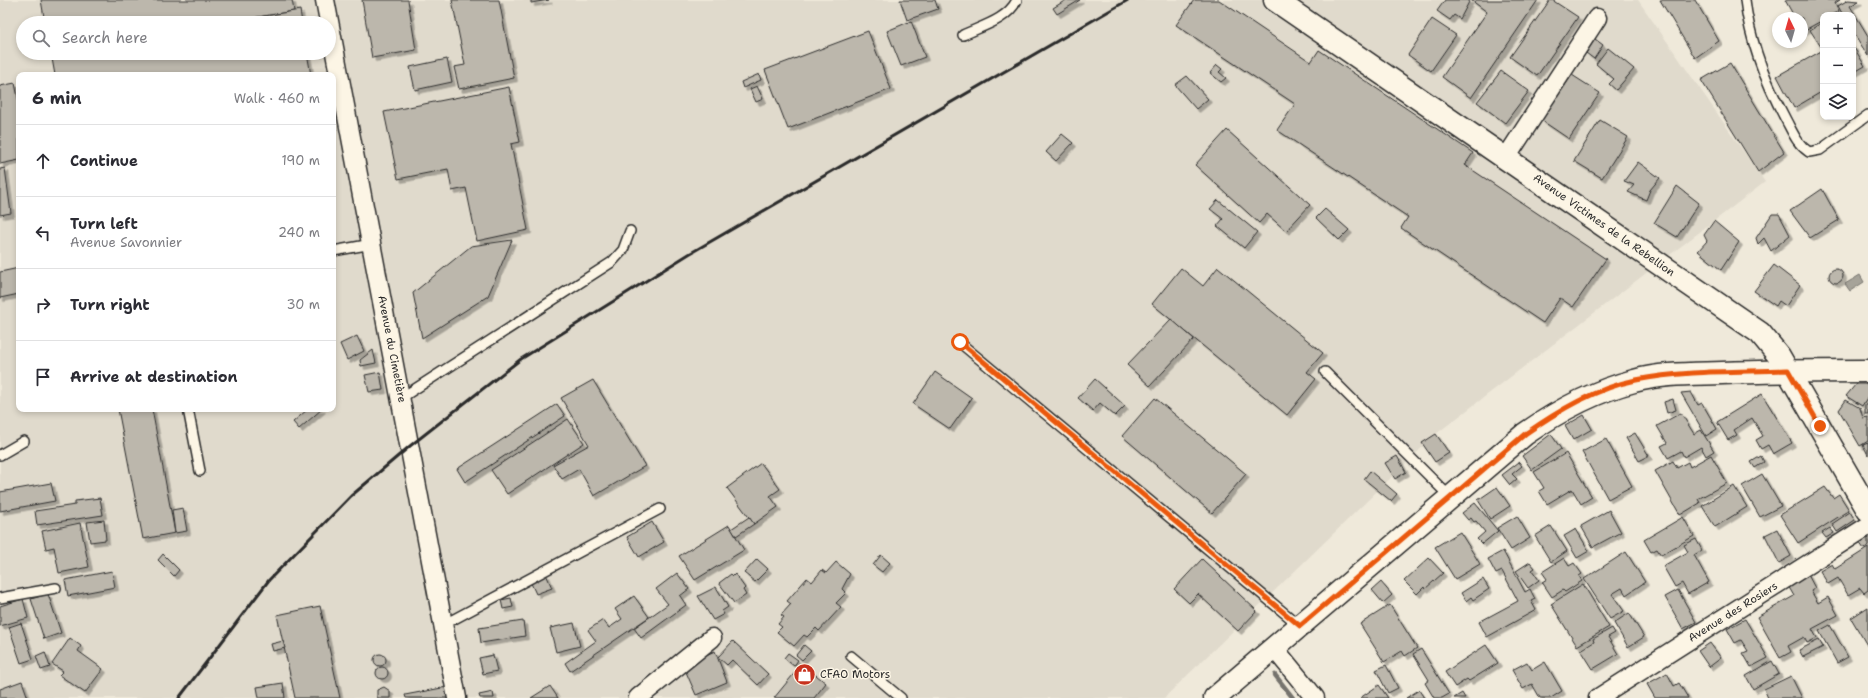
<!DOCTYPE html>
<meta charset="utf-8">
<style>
:root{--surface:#fff;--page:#f7f7f7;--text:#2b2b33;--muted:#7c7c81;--line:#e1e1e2}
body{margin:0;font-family:"Shantell Sans",sans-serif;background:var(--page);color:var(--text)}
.controls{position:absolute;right:12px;top:12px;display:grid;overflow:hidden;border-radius:8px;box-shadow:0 2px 6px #0003}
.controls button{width:36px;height:36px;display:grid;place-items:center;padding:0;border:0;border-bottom:1px solid var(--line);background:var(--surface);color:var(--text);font:20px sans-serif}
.compass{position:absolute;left:1772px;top:12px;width:36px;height:36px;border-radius:50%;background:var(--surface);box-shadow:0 2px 6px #0003;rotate:355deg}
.stop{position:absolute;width:12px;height:12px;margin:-9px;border:3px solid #ea580c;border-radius:50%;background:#fff}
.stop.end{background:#ea580c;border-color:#fff;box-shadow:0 1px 4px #0008}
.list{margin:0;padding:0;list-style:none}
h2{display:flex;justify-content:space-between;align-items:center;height:52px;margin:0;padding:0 16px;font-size:17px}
h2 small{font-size:13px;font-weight:400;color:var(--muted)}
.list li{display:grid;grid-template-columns:26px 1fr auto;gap:12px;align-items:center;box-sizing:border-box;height:72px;padding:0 16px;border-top:1px solid var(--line)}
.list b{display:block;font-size:15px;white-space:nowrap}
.list p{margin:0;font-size:13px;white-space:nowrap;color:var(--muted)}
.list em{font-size:13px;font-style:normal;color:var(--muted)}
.icon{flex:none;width:22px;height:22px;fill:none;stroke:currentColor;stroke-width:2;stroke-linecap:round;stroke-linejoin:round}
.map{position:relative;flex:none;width:1868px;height:698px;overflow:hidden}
.search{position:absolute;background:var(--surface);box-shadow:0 2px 6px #0003;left:16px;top:16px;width:320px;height:44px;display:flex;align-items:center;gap:10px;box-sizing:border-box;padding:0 14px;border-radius:22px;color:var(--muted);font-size:15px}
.panel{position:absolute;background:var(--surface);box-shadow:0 2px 6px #0003;left:16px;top:72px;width:320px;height:340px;border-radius:8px}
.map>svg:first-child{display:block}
.built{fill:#e0dacc;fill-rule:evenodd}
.water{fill:#a6a399;stroke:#75736d}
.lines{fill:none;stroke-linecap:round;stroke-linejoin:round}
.stream{stroke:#75736d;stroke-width:4.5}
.building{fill:#bcb7ac;stroke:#2b2b2b;filter:url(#shadow)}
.lane-casing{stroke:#2b2b2b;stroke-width:12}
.street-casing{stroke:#2b2b2b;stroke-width:21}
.secondary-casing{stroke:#2b2b2b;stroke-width:25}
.lane{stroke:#fcf5e5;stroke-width:9}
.street{stroke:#fcf5e5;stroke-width:18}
.secondary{stroke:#fcf5e5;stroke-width:22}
.rail{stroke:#2b2b2b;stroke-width:3}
.route{stroke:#ea580c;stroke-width:5}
.labels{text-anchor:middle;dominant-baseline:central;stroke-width:3;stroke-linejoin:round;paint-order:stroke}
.street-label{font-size:11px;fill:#2b2b2b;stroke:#fcf5e5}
.poi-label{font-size:11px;fill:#2b2b2b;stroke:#fcf5e5;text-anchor:start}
</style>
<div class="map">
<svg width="1868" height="698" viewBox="0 0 1868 698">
<defs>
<filter id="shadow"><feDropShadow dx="3.5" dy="3.5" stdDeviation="0" flood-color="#0004"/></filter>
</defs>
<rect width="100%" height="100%" fill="#efe9da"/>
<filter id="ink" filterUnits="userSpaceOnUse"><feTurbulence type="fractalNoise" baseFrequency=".025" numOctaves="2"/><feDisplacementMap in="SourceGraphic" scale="8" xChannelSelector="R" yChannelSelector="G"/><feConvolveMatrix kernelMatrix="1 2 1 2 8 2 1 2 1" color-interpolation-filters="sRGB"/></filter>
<g filter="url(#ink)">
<path class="built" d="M0 0H1638L1765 182 1436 434 1164 698H0ZM23 23H329V53H23ZM19 75H333V409H19Z"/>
<path class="water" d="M1860 275 1864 282 1850 291 1845 284Z"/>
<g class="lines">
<path class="stream" d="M1275 675 1293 698"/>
</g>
<g class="building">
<path d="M41 0H292L294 11 223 23H45Z"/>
<path d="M362 0H408L416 50 372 58Z"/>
<path d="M452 0H499L514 78 459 89 454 67 465 65Z"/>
<path d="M531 0H549L531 3Z"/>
<path d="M900 0H935L938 9 907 20Z"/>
<path d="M1066 0H1080L1057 14 1053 8Z"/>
<path d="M1194 0H1219L1311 62 1319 50 1473 153 1465 165 1606 259 1573 307 1560 298 1543 323 1401 228 1408 217 1277 130 1295 104 1176 25Z"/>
<path d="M1445 0H1470L1460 19 1454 15 1450 20 1437 11Z"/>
<path d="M1471 0H1538L1471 98 1442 77 1487 12Z"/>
<path d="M1550 0H1552L1578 17 1537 76 1510 57Z"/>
<path d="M1660 0H1695L1719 41 1695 58Z"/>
<path d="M1785 0H1840L1835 3 1839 11 1831 15H1823V20L1803 31 1802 18H1795Z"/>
<path d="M1848 0 1859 1 1850 6 1868 36V56L1853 32V15H1843L1838 6Z"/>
<path d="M300 10 302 23H223L294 11Z"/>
<path d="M1432 19 1456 35 1431 71 1408 55Z"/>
<path d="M911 21 925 57 901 66 887 31Z"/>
<path d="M1823 22V50L1810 30Z"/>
<path d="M868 31 891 89 788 129 765 70Z"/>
<path d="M1595 39 1603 45 1594 59 1586 53Z"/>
<path d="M1853 46 1865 66 1853 73Z"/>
<path d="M1608 48 1634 69 1616 90 1609 84 1614 79 1596 64Z"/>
<path d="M1823 50V91L1794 108 1777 76Z"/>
<path d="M51 53H307L311 75H55Z"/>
<path d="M447 59 452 82 415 90 410 67Z"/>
<path d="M1730 63 1784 152 1758 172 1701 80Z"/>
<path d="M1217 65 1222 69 1219 72 1226 78 1221 82 1210 73Z"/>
<path d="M1501 71 1529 91 1505 123 1477 102Z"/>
<path d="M759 74 761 80 743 88 741 82Z"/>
<path d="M1572 75 1600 93 1569 139 1541 120Z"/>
<path d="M1187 76 1208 99 1196 109 1175 85Z"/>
<path d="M15 83 19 103V160L0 164V86Z"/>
<path d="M757 86 763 99 756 102 750 89Z"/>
<path d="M509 87 520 142 511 144 528 230 477 241 466 188 452 191 448 169 398 179 384 112Z"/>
<path d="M1600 120 1628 137 1602 178 1574 161Z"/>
<path d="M1227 130 1310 205 1286 231 1267 214 1259 223 1195 165Z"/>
<path d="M1062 134 1073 143 1056 161 1046 152Z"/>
<path d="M1638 162 1660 178 1650 190 1646 200 1628 192 1634 185 1624 181Z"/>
<path d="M5 168 11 213 0 215V169Z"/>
<path d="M1677 186 1699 203 1677 237 1654 223Z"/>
<path d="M1822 189 1839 220 1810 238 1790 211Z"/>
<path d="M1218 200 1257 232 1244 248 1217 226 1223 219 1210 209Z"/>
<path d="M1325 209 1349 230 1339 240 1316 218Z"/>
<path d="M1772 214H1779L1790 235 1771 251 1764 238 1758 244 1756 238Z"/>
<path d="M1714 221 1739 242 1721 270 1698 251 1707 241 1704 235Z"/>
<path d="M512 240 488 296 422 338 413 293 471 246Z"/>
<path d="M1774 265 1800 285 1786 306 1779 301 1776 306 1754 291Z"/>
<path d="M1218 267 1323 353 1307 372 1316 379 1287 415 1152 304 1181 268 1203 286Z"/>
<path d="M19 268V294L0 298V272Z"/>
<circle cx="1836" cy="276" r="7"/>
<path d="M1171 319 1194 339 1150 386 1127 365Z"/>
<path d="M357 336 364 351 347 360 340 344Z"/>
<path d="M373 350 376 363 361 366 360 360Z"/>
<path d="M380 372 383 390 369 392 365 375Z"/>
<path d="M935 372 972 398 950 429 913 404Z"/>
<path d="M1095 379 1125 406 1115 416 1100 403 1093 411 1078 398Z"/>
<path d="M593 380 645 466 594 496 579 469 562 479 553 465 589 445 561 398Z"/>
<path d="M1856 384H1868V396L1862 406 1846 396Z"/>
<path d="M1691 392 1698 405 1702 403 1717 429 1706 436 1681 393Z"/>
<path d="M1762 394 1792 443 1773 454 1768 445 1761 449 1756 440 1763 436 1752 418 1734 430 1737 435 1728 440 1717 422Z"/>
<path d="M1155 398 1246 474 1212 513 1122 436Z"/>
<path d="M1673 399 1676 410 1667 413 1664 402Z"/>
<path d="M1846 400 1860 408 1863 418 1868 417V441L1860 446 1839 410Z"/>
<path d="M557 404 565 416 465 482 457 469Z"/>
<rect x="1865" y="405" width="3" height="9"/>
<path d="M118 409H152L175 533 143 539Z"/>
<path d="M308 409H322L299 429 293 422Z"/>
<path d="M1681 413 1694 434 1701 430 1714 451 1706 456 1701 447 1684 457 1681 451 1668 458 1661 446 1667 443 1657 426Z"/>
<path d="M1584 415 1592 429 1573 440 1565 426Z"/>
<path d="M568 419 584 443 507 494 491 470Z"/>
<path d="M1635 433 1649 456 1639 461 1626 438Z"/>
<path d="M1436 434 1449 453 1435 462 1422 443Z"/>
<path d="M1551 434 1561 449 1532 470 1522 456Z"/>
<path d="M1606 439 1632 486 1608 499 1582 452Z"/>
<path d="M1868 443V455L1863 445Z"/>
<path d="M1566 453 1592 497 1581 504 1572 489 1547 504 1539 491 1544 488 1534 472Z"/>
<path d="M1711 455 1727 483 1698 499 1700 503 1680 515 1655 471 1673 461 1677 468 1688 462 1690 467Z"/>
<path d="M1397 456 1406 472 1395 479 1385 463Z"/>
<path d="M1761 456 1764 462 1755 468 1751 462Z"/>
<path d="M1519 462 1522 466 1512 474 1517 479 1510 485 1502 475Z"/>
<path d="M761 463 780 489 770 496 778 507 754 524 727 488Z"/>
<path d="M1370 471 1397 494 1391 501 1364 479Z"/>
<path d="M1762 474 1781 506 1760 517 1742 486Z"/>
<path d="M51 483 55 501 0 511V492Z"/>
<path d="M1734 486 1747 507 1715 527 1702 506Z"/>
<path d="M1497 487 1510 506 1490 519 1478 500Z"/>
<path d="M1825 487 1833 498 1839 494 1849 510 1798 543 1780 515Z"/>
<path d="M100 498 103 515 37 525 35 511 75 505V501Z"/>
<path d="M1475 503 1498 531 1482 544 1477 539 1485 532 1476 521 1474 522 1471 518 1468 520 1462 513Z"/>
<path d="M183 508 187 531 175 533 172 510Z"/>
<path d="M1609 510 1621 532 1593 547 1581 526Z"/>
<path d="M1850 512 1855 520 1837 532 1832 524Z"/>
<path d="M1517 516 1530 538 1511 550 1497 528Z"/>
<path d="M749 517 754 524 736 536 731 529Z"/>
<path d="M1683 517 1694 536 1661 555 1657 549 1651 552 1644 540Z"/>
<path d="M104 520 106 540 90 542 87 522Z"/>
<path d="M652 522 664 542 639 557 627 537Z"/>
<path d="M80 523 89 567 59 573 54 547 46 549 42 531Z"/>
<path d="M729 525 744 550 695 580 679 556Z"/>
<path d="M1551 526 1567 551 1551 562 1535 536Z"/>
<path d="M1830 528 1834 533 1826 538 1822 533Z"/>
<path d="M1576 529 1589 551 1577 558 1564 536Z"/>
<path d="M1777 529 1791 556 1779 563 1765 535Z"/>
<path d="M1460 532 1480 564 1455 579 1435 547Z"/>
<path d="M1868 536V546L1864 549 1859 542Z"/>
<path d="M1696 539 1702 550 1694 555 1709 582 1688 594 1682 583 1675 587 1663 566 1688 552 1684 545Z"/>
<path d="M1868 548V590L1864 593 1860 588 1848 595 1838 578 1828 584 1820 571 1832 564 1835 569Z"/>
<path d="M1503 551 1525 592 1530 589 1535 599 1531 601 1536 610 1487 637 1479 622 1518 601 1502 571 1496 574 1488 559Z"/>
<path d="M1626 552 1645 582 1626 595 1622 588 1612 594 1624 611 1610 619 1584 579Z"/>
<path d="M163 554 179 570 174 576 158 560Z"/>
<path d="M881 555 890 563 882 572 873 565Z"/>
<path d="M1429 558 1443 573 1425 589 1424 587 1417 594 1404 581Z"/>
<path d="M1564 558 1569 566 1574 563 1582 574 1579 576 1582 581 1565 592 1563 590 1552 597 1542 582 1547 579 1542 572Z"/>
<path d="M757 559 768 569 755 582 744 573Z"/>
<path d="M1202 559 1257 611 1238 631 1198 594 1189 603 1174 589Z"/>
<path d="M836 562 850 574 842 589 846 593 836 603 841 607 819 631 816 628 807 637 804 635 794 646 777 632 782 627 778 624 784 617 781 615 791 604 787 601 807 578 812 582 822 570 826 573Z"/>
<path d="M1530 562 1535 568 1532 570 1539 580 1528 588 1516 571Z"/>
<path d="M112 571 115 587 68 596 65 580Z"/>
<path d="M677 573 689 589 680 596 686 605 641 638 634 628 668 604 656 589Z"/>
<path d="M1807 573 1815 588 1811 591 1818 603 1828 597 1838 615 1812 629 1817 638 1807 643 1804 637 1788 646 1791 652 1780 658 1757 617 1794 596 1787 584Z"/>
<path d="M546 574 552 588 536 594 530 581Z"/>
<path d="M731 574 733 576 735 574 745 588 743 590 746 595 734 603 719 583Z"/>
<path d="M1483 579 1489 589 1473 600 1471 597 1466 601 1461 593Z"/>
<path d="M1381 582 1392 595 1383 603 1372 590Z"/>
<path d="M1583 584 1609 627 1577 646 1551 604Z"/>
<path d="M716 587 728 607 722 611 724 614 713 620 698 596Z"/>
<path d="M1678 590 1696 622 1683 629 1665 597Z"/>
<path d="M48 594 61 633 44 639 31 599Z"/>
<path d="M634 596 649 617 570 671 565 663 596 641 588 630 603 620 609 628 622 619 615 609Z"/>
<path d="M511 598 513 607 503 609 501 600Z"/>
<path d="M23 599 28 618 0 626V606Z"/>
<path d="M1390 605 1417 648 1405 656 1402 651 1384 662 1360 624Z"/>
<path d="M320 606 340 698H295L277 615Z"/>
<path d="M1868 607V647L1851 618Z"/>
<path d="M1629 613 1644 637 1628 647 1614 623Z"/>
<path d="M1745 619 1768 658 1751 667 1743 653 1748 651 1741 640 1735 643 1727 629Z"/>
<path d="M523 621 525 636 481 643 479 628Z"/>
<path d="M21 623 33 659 21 663 9 627Z"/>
<path d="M574 623 580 646 556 652 550 628Z"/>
<path d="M1830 625 1848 657 1837 663 1819 631Z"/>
<path d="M1612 628 1615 633 1608 637 1618 654 1593 669 1581 650 1594 642 1593 639Z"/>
<path d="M70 638 81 646 78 651 103 669 85 693 59 675 63 671 52 664Z"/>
<path d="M1819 640 1823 647 1803 657 1799 650Z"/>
<path d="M283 641 285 648 273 651 271 644Z"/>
<path d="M733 641 768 674 758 685 732 660 727 665 718 657Z"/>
<path d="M1710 643 1721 658 1709 667 1698 651Z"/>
<path d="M804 645 811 651 802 660 796 655Z"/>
<path d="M1486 645 1498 663 1469 681 1467 679 1455 687 1445 672Z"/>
<path d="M1421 649 1449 694 1442 698H1434L1425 683 1429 680 1413 654Z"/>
<path d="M715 651 727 682 696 695 683 665Z"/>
<path d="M45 652 50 667 41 670 36 656Z"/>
<path d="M788 653 798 660 794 666 784 658Z"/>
<circle cx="380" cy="660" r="6"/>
<path d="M493 655 497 671 483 674 479 658Z"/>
<path d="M1772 661 1779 674 1753 689 1746 676Z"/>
<path d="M1527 662 1532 670 1545 662 1562 691 1551 698H1540L1532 684 1523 689 1512 670Z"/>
<path d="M802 664 826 683 814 698H774Z"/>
<path d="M1386 665 1398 688 1388 693 1376 670Z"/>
<circle cx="382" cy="673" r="6"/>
<path d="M1667 673 1674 686 1679 683 1688 698H1655L1647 684Z"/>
<path d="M1791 676 1802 698H1768L1764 689Z"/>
<path d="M22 681 28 698H0V689Z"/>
<path d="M283 683 285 698H259L257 687Z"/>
<path d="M1379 685 1388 698H1360Z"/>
<path d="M550 686 558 698H531Z"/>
<path d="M384 687 390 691V698H377V690Z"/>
<path d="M447 687 449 698H406L405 695Z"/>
<path d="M1419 690 1424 698H1406Z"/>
<path d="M493 692 494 698H480L479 695Z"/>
<path d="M1462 693 1465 698H1454Z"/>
</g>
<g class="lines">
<defs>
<g id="lane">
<path d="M1745 0C1750 43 1766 83 1786 120 1793 133 1797 144 1809 152L1820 150 1868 115"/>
<path d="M963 35C982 26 1007 20 1017 0"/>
<path d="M333 251 372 244"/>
<path d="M959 342 1300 626"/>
<path d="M1325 372 1450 497"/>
<path d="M401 398 612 262 623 250 630 231"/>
<path d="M188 409 200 471"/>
<path d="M0 455 24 441"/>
<path d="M0 598 56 588"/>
<path d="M443 625 660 509"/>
<path d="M851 656 901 698"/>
</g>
<g id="street">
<path d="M325 0 457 698"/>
<path d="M1506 158 1597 18"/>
<path d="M1274 648 1315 698"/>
<path d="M638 698 712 638"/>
<path d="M1598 698 1868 526"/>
</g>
<g id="secondary">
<path d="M1275 0 1760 333 1779 356 1868 510"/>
<path d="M1215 698 1525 434C1558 411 1595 391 1634 381 1662 373 1693 374 1722 373 1771 371 1819 371 1868 371"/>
</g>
</defs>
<use href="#lane" class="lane-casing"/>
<use href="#street" class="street-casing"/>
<use href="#secondary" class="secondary-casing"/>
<use href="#lane" class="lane"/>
<use href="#street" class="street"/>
<use href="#secondary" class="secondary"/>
<path class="rail" d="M179 698 269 580 351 496 410 446 521 359 689 254 1128 0"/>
</g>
</g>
<g class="lines" filter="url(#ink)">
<path class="route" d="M960 342 1300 626 1525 434C1558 411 1596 388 1636 380 1686 370 1738 372 1788 370L1820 426"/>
</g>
<defs>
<symbol id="shop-disc" viewBox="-11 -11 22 22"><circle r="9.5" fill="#c8321e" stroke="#fcf5e5"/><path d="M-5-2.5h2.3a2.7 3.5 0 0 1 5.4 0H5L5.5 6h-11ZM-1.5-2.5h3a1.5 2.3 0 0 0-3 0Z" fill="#fff"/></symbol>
</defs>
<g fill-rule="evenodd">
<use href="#shop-disc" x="792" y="662" width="25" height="25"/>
</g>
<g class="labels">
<g class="street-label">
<text transform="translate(1604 225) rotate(35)">Avenue Victimes de la Rebellion</text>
<text transform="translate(392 349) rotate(79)">Avenue du Cimetière</text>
<text transform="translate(1733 612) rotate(-32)">Avenue des Rosiers</text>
</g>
<g class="poi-label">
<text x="820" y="674">CFAO Motors</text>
</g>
</g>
</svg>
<div class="controls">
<button>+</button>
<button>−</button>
<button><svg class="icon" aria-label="layers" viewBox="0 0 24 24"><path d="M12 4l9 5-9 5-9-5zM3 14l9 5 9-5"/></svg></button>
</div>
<svg class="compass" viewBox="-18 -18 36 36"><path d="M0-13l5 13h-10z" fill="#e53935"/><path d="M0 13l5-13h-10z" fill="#7c7c81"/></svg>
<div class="stop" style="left:960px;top:342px"></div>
<div class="stop end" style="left:1820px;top:426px"></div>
<div class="search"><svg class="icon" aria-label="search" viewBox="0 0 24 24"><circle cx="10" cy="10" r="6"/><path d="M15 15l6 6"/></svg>Search here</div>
<section class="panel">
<h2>6 min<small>Walk · 460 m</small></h2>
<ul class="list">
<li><svg class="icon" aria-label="ahead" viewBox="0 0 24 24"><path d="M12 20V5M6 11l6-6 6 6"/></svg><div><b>Continue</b></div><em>190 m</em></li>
<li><svg class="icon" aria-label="left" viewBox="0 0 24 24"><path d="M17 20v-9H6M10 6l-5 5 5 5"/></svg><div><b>Turn left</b><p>Avenue Savonnier</p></div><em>240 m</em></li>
<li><svg class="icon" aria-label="right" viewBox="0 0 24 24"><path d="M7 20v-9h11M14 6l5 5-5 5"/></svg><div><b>Turn right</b></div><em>30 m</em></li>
<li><svg class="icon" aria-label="arrive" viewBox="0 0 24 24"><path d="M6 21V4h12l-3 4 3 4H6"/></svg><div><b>Arrive at destination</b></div></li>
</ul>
</section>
</div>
